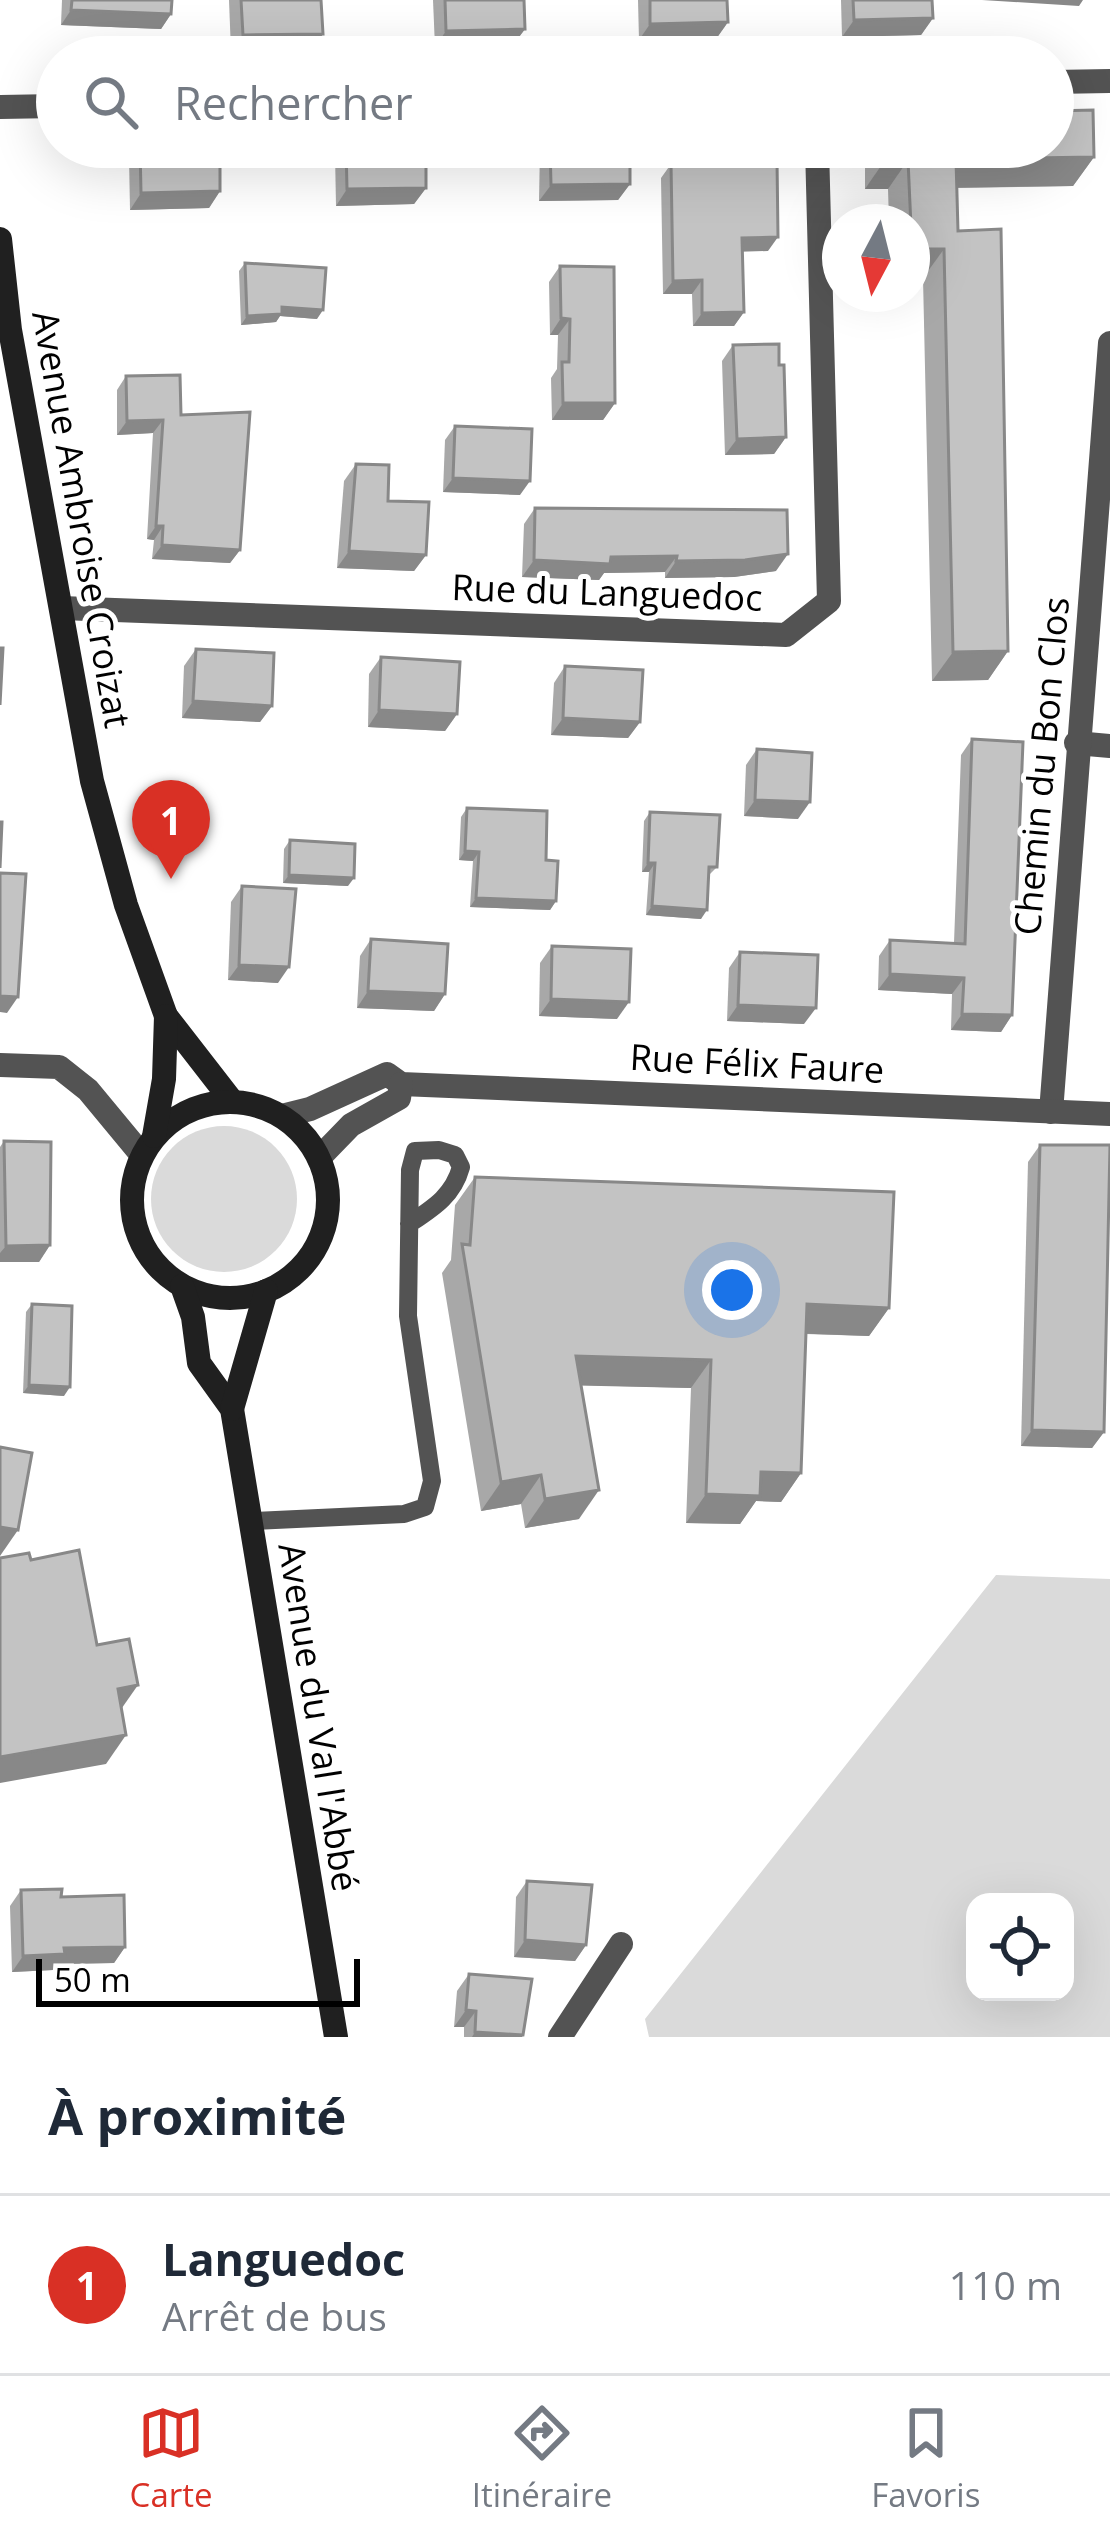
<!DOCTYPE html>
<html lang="fr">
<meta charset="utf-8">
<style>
:root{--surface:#fff;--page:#f6f6f7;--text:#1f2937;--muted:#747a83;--line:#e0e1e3;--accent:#d93025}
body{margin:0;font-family:"Open Sans",sans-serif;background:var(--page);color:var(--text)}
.controls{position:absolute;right:36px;bottom:36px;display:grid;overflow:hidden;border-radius:24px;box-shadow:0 12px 48px #0002}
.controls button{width:108px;height:108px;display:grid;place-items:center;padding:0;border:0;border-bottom:3px solid var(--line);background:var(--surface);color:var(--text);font:60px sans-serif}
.compass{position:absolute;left:822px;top:204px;width:108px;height:108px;border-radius:50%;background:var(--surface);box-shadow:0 12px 48px #0002;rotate:187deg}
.scale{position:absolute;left:36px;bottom:30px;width:324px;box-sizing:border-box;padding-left:12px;border:6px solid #000;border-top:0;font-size:33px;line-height:42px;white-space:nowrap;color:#000;-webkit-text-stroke:9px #fff;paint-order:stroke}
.you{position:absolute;left:732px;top:1290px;width:42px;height:42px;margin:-30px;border:9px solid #fff;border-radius:50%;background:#1a73e8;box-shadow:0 0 0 18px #1a73e833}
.badge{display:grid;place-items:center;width:78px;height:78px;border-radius:50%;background:var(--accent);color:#fff;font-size:39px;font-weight:700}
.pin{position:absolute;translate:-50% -99px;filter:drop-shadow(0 3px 6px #0008)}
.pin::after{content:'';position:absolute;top:63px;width:42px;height:36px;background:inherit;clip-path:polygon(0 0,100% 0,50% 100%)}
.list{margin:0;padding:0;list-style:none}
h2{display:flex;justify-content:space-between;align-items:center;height:156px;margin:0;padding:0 48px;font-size:51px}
h2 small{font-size:39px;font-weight:400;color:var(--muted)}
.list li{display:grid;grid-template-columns:78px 1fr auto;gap:36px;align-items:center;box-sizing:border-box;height:180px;padding:0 48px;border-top:3px solid var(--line)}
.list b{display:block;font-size:45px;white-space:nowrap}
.list p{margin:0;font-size:39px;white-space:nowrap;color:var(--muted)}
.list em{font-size:39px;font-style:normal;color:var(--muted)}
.icon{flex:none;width:66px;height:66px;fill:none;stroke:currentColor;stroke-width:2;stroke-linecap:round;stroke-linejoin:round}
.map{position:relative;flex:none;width:1110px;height:2037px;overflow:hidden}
.search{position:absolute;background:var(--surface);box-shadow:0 12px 48px #0002;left:36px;right:36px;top:36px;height:132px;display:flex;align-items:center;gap:30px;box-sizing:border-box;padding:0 42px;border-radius:66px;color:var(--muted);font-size:45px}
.sheet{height:336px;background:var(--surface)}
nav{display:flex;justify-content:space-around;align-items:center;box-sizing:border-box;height:168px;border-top:3px solid var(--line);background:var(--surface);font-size:33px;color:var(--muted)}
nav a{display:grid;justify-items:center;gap:6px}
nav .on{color:var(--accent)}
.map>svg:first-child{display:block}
.green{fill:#dadada;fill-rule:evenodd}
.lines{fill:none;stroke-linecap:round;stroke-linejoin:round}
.service{stroke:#535353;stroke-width:18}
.minor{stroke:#535353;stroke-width:24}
.secondary{stroke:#202020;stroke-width:24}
.wall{fill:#a8a8a8}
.shaded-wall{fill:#888}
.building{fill:#c3c3c3;stroke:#888;stroke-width:3}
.labels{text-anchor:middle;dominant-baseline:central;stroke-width:10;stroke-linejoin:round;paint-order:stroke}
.street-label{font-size:36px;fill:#000;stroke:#fff}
</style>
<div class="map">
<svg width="1110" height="2037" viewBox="0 0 1110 2037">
<rect width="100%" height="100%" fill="#fff"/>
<g class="green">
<circle cx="224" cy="1199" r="73"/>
<path d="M996 1575 1110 1579V2037H649L645 2019ZM975 1902H1065V1992H975Z"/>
</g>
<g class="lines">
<path class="service" d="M252 1521 404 1514 425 1507 432 1481 408 1316 410 1170 415 1151 439 1150 455 1155 461 1167C453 1196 433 1208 409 1224"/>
<g class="minor">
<path d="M1053 82 1110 81"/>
<path d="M0 107 57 106"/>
<path d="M61 608 786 635 829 601 817 147"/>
<path d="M1076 743 1110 746"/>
<path d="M0 1065 59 1067 88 1090 141 1154"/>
<path d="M1051 1112 1110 343"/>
<path d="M282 1116 310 1109 387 1074 401 1084 1110 1114"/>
<path d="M319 1158 351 1125 399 1098 401 1084"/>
<path d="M560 2037 621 1944"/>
</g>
<g class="secondary">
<path d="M0 239 10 330 92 781 126 905 166 1016 232 1101"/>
<circle cx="230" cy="1200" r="98"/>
<path d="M154 1136 164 1079 166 1016"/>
<path d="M182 1286 193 1317 199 1363 232 1409 336 2037"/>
<path d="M232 1409 266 1291"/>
</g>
</g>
<g class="wall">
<path d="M62 0H172L171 14 161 29 61 25Z"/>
<path d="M229 0H321L323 34 311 50 231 52Z"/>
<path d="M433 0H524L525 29 513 45 435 47Z"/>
<path d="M638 0H727L728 22 716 39 639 40Z"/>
<path d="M841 0H932L933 18 921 35 842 37Z"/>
<path d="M136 147H220V191L209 208 130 210 129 158Z"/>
<path d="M339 147H426V188L414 204 336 206 335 153Z"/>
<path d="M540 147H630V184L618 200 539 201Z"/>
<path d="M865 147H1053L1094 157 1073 186 957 188 958 231 1008 651 988 680 932 681 923 278 912 222H889L888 189H865Z"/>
<path d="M671 164 768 251H742L744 312 734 326H693L692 294H663L661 178Z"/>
<path d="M245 263 317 319 280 316 276 322 241 325 239 271Z"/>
<path d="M560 266 615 403 603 420H552L551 378 557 369 558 335H550L549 282Z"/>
<path d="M733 345 786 437 774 454 725 455 722 361Z"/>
<path d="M126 376 181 415 240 550 230 563 152 559 154 540 147 539 153 433 117 435V390Z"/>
<path d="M455 426 520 495 443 492 445 440Z"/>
<path d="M356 464 388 501 426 555 414 571 337 568 344 481Z"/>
<path d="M535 508 776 571 734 577 665 578V572L604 573 599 580 522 577 524 524Z"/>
<path d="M196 649 272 706 260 722 182 718 184 666Z"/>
<path d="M381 657 457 714 445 731 368 727 369 674Z"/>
<path d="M565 666 640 722 628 738 551 735 554 683Z"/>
<path d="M972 739 1012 1015 1001 1032 951 1030 952 994 878 990 879 956 890 940 954 943 961 755Z"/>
<path d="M757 749 798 819 744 816 746 765Z"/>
<path d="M467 808 546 860 556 901 550 910 470 907 473 861 459 860 461 817Z"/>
<path d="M650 812 717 867 709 875 701 919 646 915 649 872H642L644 821Z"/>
<path d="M290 840 348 886 283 883 284 849Z"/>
<path d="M242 886 278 983 228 980 231 902Z"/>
<path d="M371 939 445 994 434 1011 357 1008 360 956Z"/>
<path d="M552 946 617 1019 539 1016 540 963Z"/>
<path d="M740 952 804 1024 727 1021 729 968Z"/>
<path d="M4 1141 50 1245 39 1262H0V1147Z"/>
<path d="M1040 1145 1104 1432 1092 1448 1021 1446 1028 1162Z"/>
<path d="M475 1177 889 1308 869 1336 806 1334 801 1473 781 1502 756 1501 740 1524 686 1523 691 1388 581 1385 579 1519 525 1528 521 1504 481 1511 442 1273 451 1260 455 1205Z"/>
<path d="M32 1304 64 1396 23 1393 26 1312Z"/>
<path d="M527 1881 586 1945 575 1961 514 1957 516 1897Z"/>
<path d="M21 1890 61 1897 125 1947 114 1963 58 1964 53 1970 12 1972 10 1906Z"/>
<path d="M469 1974 523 2035 522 2037H464V2027H454L457 1991Z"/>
</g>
<g class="shaded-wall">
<path d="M982 0H1083L1079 6Z"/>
<path d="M71 10 171 14 161 29 61 25Z"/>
<path d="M933 18 921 35 842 37 854 20Z"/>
<path d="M728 22 716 39 639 40 650 24Z"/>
<path d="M525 29 513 45 435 47 446 31Z"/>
<path d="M323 34 311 50 231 52 243 35Z"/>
<path d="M1094 157 1073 186 935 188 956 159Z"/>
<path d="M885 160H908L888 189H865Z"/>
<path d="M630 184 618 200 539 201 551 185Z"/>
<path d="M426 188 414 204 336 206 347 189Z"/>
<path d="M220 191 209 208 130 210 141 193Z"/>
<path d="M778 237 768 251 732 252 742 238Z"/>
<path d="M912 249H944L923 278H912Z"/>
<path d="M702 280 692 294H663L673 281Z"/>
<path d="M282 307 323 310 317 319 280 316 276 322 241 325 247 316Z"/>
<path d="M744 312 734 326H693L702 313Z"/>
<path d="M561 318 570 319 558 335H550Z"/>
<path d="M563 403H615L603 420H552Z"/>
<path d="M163 420 153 433 117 435 127 421Z"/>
<path d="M786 437 774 454 725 455 737 439Z"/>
<path d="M453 478 530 481 520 495 443 492Z"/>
<path d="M156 526H163L154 540 147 539Z"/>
<path d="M162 545 240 550 230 563 152 559Z"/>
<path d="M349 551 426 555 414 571 337 568Z"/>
<path d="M788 554 776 571 734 577 665 578 676 561Z"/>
<path d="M677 556 665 572 604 573 599 580 522 577 534 560Z"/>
<path d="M1008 651 988 680 932 681 953 652Z"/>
<path d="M193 701 272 706 260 722 182 718Z"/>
<path d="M379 710 457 714 445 731 368 727Z"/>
<path d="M563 718 640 722 628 738 551 735Z"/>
<path d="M755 800 810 802 798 819 744 816Z"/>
<path d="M465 851 479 852 473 861 459 860Z"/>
<path d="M648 863H655L649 872H642Z"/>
<path d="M289 875 354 878 348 886 283 883Z"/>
<path d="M476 898 556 901 550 910 470 907Z"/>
<path d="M652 906 707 910 701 919 646 915Z"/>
<path d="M239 965 289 967 278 983 228 980Z"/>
<path d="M890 974 964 978 952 994 878 990Z"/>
<path d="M368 991 445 994 434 1011 357 1008Z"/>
<path d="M0 996 18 997 7 1013 0 1012Z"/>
<path d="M551 999 629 1002 617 1019 539 1016Z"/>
<path d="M738 1005 816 1008 804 1024 727 1021Z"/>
<path d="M962 1014 1012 1015 1001 1032 951 1030Z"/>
<path d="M50 1245 39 1262H0V1253L6 1246Z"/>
<path d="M807 1304 889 1308 869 1336 787 1333Z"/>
<path d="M576 1356 711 1360 691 1388 556 1385Z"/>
<path d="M29 1385 70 1387 64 1396 23 1393Z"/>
<path d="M1032 1430 1104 1432 1092 1448 1021 1446Z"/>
<path d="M761 1472 801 1473 781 1502 756 1501 740 1524 686 1523 706 1494Z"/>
<path d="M541 1475 521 1504 481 1511 501 1482Z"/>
<path d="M599 1490 579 1519 525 1528 545 1499Z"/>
<path d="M0 1527 18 1530 0 1556Z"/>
<path d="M138 1685 117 1715 118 1689Z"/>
<path d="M126 1735 106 1764 0 1783V1757Z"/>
<path d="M525 1940 586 1945 575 1961 514 1957Z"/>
<path d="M125 1947 114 1963 58 1964 53 1970 12 1972 23 1956 64 1948Z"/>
<path d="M466 2010 476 2011 464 2027H454Z"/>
<path d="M475 2032 523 2035 522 2037H472Z"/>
</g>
<g class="building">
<path d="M72 0H172L171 14 71 10Z"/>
<path d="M241 0H321L323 34 243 35Z"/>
<path d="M445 0H524L525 29 446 31Z"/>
<path d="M650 0H727L728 22 650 24Z"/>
<path d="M853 0H932L933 18 854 20Z"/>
<path d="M1093 110 1094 157 956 159 958 231 1001 229 1008 651 953 652 944 249H912L908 160H885V147H1053V111Z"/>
<path d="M140 147H220V191L141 193Z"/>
<path d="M346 147H426V188L347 189Z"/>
<path d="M550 147H630V184L551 185Z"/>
<path d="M777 160 778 237 742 238 744 312 702 313V280L673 281 671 164Z"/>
<path d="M245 263 326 268 323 310 282 307V314L247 316Z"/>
<path d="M560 266 614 267 615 403H563L562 362H569L570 319 561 318Z"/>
<path d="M779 344V365H784L786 437 737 439 733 345Z"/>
<path d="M180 375 181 415 250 412 240 550 162 545 163 526H156L163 420 127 421 126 376Z"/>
<path d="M455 426 532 429 530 481 453 478Z"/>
<path d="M356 464 389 465 388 501 429 502 426 555 349 551Z"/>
<path d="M535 508 787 510 788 554 745 560 676 561 677 556 611 557 610 564 534 560Z"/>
<path d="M0 648H3L0 705Z"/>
<path d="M196 649 274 653 272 706 193 701Z"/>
<path d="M381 657 460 662 457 714 379 710Z"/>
<path d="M565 666 643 670 640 722 563 718Z"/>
<path d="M972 739 1023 742 1012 1015 962 1014 964 978 890 974V940L965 944Z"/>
<path d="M757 749 812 753 810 802 755 800Z"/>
<path d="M467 808 547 811 546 860 558 861 556 901 476 898 479 852 465 851Z"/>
<path d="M650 812 720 815 717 867H709L707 910 652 906 655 863H648Z"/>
<path d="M0 822H2L0 868Z"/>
<path d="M290 840 355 844 354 878 289 875Z"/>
<path d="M0 873 26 874 18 997 0 996Z"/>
<path d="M242 886 296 889 289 967 239 965Z"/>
<path d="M371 939 448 944 445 994 368 991Z"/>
<path d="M552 946 631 949 629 1002 551 999Z"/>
<path d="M740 952 818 955 816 1008 738 1005Z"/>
<path d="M4 1141 51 1142 50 1245 6 1246Z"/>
<path d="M1040 1145H1110L1104 1432 1032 1430Z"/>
<path d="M475 1177 894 1192 889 1308 807 1304 801 1473 761 1472 760 1496 706 1494 711 1360 576 1356 599 1490 545 1499 541 1475 501 1482 462 1244 470 1245Z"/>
<path d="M32 1304 72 1306 70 1387 29 1385Z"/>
<path d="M0 1447 32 1453 18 1530 0 1527Z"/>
<path d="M79 1550 97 1645 129 1639 138 1685 118 1689 126 1735 0 1757V1558L29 1553 31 1560Z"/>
<path d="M527 1881 592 1885 586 1945 525 1940Z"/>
<path d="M62 1889 61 1897 124 1895 125 1947 64 1948 65 1954 23 1956 21 1890Z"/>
<path d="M469 1974 532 1979 523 2035 475 2032 476 2011 466 2010Z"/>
</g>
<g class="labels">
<g class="street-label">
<text transform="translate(82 519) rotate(80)">Avenue Ambroise Croizat</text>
<text transform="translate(607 592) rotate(2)">Rue du Languedoc</text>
<text transform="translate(1041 766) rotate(-85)">Chemin du Bon Clos</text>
<text transform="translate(757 1063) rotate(3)">Rue Félix Faure</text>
<text transform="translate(319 1717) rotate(81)">Avenue du Val l'Abbé</text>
</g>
</g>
</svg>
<div class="controls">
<button><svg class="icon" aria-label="locate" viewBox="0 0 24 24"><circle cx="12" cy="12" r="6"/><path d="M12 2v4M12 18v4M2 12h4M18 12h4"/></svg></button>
</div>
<svg class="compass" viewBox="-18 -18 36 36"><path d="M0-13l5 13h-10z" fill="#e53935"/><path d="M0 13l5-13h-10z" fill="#747a83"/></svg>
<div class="scale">50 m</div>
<div class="you"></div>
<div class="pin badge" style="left:171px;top:879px">1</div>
<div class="search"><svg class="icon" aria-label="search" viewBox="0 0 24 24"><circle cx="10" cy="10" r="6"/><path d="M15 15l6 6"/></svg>Rechercher</div>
</div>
<section class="sheet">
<h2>À proximité<small></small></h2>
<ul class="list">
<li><span class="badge">1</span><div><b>Languedoc</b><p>Arrêt de bus</p></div><em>110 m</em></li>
</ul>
</section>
<nav>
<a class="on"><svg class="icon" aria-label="map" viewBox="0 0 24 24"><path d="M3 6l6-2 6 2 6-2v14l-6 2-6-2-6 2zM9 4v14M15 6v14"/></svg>Carte</a>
<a><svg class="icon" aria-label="directions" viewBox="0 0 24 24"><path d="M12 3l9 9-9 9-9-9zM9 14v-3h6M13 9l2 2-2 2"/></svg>Itinéraire</a>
<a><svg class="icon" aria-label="saved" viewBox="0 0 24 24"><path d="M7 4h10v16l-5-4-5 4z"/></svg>Favoris</a>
</nav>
